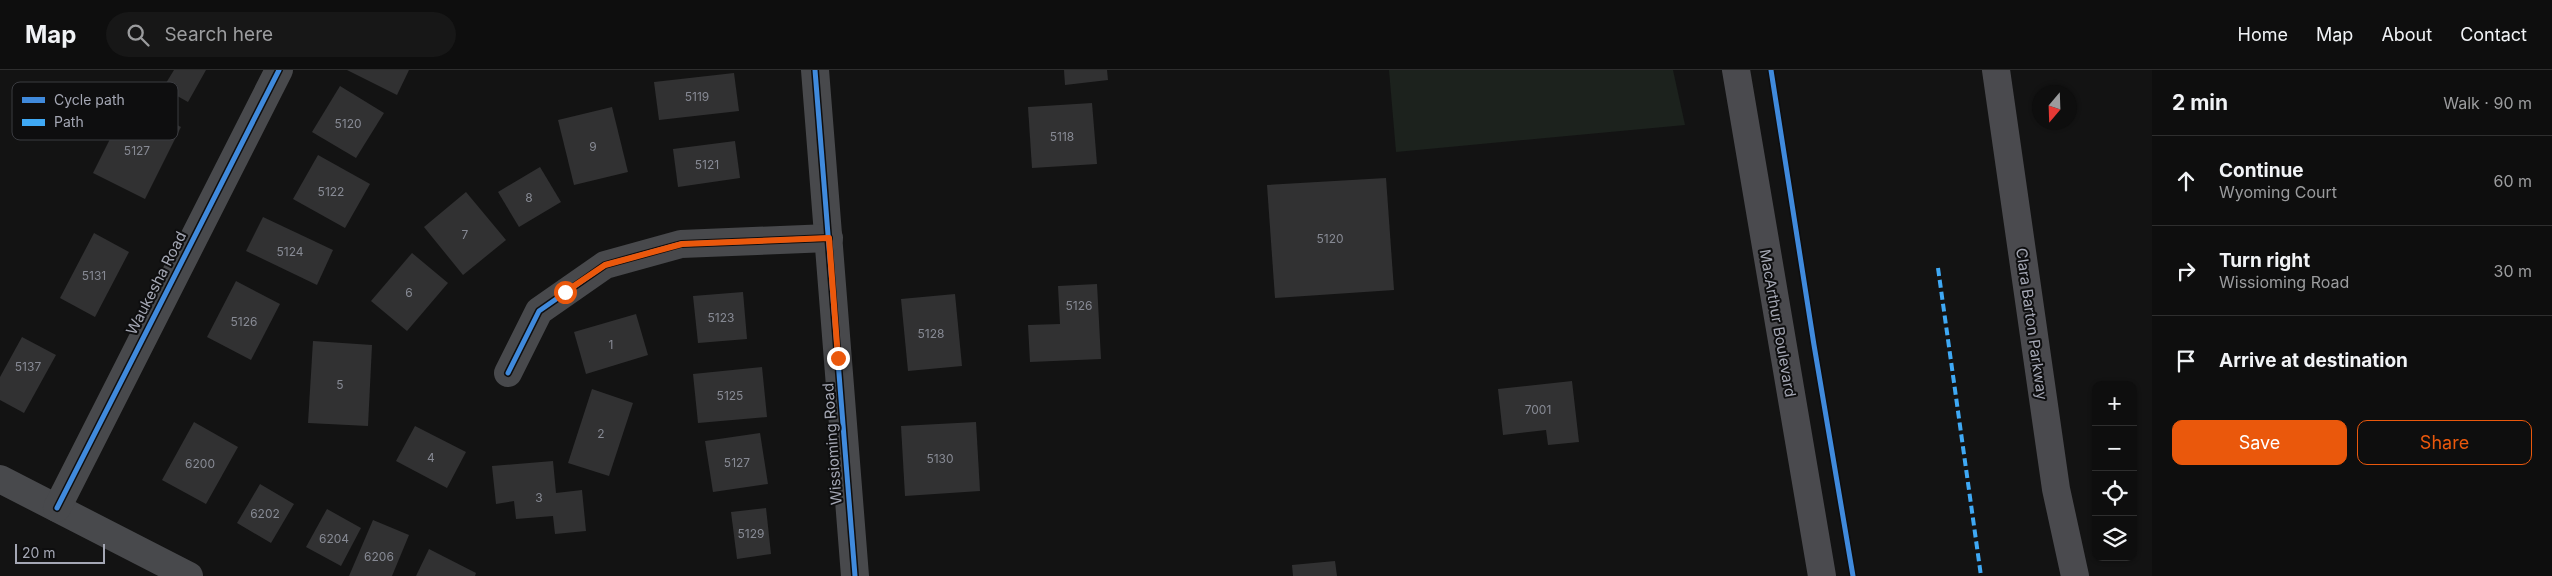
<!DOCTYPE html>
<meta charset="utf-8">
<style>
:root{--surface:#0e0e0e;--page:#171717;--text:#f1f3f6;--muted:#9b9c9e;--line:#2e2e2e;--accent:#ea580c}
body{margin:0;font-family:Inter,sans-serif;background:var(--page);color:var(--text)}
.controls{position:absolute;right:15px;bottom:15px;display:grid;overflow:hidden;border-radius:10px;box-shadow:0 1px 4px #0004}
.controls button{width:45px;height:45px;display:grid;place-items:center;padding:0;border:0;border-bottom:1px solid var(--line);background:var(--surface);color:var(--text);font:25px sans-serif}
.compass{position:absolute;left:2032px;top:15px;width:45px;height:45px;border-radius:50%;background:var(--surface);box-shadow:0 1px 4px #0004;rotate:199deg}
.scale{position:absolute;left:15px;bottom:12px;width:90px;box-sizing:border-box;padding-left:5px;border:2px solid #a4a7b4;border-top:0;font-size:14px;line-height:18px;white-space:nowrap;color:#a4a7b4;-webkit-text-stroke:4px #0e0e0f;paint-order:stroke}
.stop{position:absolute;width:15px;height:15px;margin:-11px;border:4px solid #ea580c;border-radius:50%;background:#fff}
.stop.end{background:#ea580c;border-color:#fff;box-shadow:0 1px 5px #0008}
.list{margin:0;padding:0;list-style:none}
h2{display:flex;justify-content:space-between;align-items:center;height:65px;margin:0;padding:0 20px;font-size:21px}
h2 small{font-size:16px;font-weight:400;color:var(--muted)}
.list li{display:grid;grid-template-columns:32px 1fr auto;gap:15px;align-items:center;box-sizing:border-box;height:90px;padding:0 20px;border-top:1px solid var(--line)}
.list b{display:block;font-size:19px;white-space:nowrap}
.list p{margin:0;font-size:16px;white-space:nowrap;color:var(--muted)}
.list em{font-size:16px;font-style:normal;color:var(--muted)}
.actions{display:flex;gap:10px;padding:15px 20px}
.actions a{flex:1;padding:11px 0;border:1px solid var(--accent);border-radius:10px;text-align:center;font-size:18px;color:var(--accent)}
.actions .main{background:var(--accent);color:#fff}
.icon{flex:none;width:28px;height:28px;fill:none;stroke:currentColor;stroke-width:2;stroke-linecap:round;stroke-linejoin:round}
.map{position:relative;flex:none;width:2152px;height:506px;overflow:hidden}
header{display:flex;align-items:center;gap:30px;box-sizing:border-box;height:70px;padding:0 25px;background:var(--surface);border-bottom:1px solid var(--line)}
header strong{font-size:24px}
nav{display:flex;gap:28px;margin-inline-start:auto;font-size:18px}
.search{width:350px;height:45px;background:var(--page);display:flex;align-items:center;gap:12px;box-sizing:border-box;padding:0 18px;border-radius:28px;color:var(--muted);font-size:19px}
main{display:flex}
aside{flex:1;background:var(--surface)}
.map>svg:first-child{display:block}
.green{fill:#1c221d}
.building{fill:#313132}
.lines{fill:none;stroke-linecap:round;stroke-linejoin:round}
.minor{stroke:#48494c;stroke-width:28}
.major{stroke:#4a4a4e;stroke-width:28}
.highway{stroke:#4a4a4e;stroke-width:28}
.quiet{stroke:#3fa9f5;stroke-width:4;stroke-dasharray:8 4;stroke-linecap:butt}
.cycleway-casing{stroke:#0e0e0f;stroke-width:8}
.cycleway{stroke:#408adc;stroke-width:5}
.route{stroke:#ea580c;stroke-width:6}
.labels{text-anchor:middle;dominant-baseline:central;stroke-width:4;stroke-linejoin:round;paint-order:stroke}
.number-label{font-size:12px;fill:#878a94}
.street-label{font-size:15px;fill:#a4a7b4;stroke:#0e0e0f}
.key{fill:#0e0e0f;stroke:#3b3c41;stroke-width:1}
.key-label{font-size:14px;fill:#a4a7b4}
</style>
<header>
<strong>Map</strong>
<div class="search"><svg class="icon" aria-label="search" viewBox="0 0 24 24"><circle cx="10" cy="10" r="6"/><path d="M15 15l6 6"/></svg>Search here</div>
<nav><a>Home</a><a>Map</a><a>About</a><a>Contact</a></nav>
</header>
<main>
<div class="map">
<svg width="2152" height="506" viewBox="0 0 2152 506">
<rect width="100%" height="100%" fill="#131313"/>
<path class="green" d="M1389 0H1673L1685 55 1396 82Z"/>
<g class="building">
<path d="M174 0H206L188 32 163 18Z"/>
<path d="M347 0H409L397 25Z"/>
<path d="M1064 0H1107L1108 10 1065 15Z"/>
<path d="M734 3 739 41 659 50 654 12Z"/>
<path d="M340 16 384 43 356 88 312 62Z"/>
<path d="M129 31 181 57 145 129 93 103Z"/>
<path d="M1092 33 1097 94 1032 98 1028 37Z"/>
<path d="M612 37 628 102 574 115 558 50Z"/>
<path d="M735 71 740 108 678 117 673 79Z"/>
<path d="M318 85 370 114 345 158 293 129Z"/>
<path d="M540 97 561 132 519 157 498 122Z"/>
<path d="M1386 108 1394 220 1275 228 1267 115Z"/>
<path d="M466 122 506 170 463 205 424 157Z"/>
<path d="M263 147 333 180 317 215 246 181Z"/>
<path d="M94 163 129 182 95 247 60 228Z"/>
<path d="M412 183 448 213 407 261 371 231Z"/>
<path d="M236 211 280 234 251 290 207 267Z"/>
<path d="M1097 214 1101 289 1030 292 1028 255 1060 254 1058 216Z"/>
<path d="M743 222 747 269 698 273 693 226Z"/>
<path d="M955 224 962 296 908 301 901 229Z"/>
<path d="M636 244 648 285 586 304 574 262Z"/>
<path d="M22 267 56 285 24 343 0 330V307Z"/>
<path d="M313 271 372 275 368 356 308 353Z"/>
<path d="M762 297 767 347 698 353 693 304Z"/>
<path d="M1572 311 1579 372 1548 375 1546 360 1503 365 1498 319Z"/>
<path d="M592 319 633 333 609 406 568 393Z"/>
<path d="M194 352 238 377 206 434 162 410Z"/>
<path d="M976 352 980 421 905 426 901 356Z"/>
<path d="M415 356 466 382 447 418 396 391Z"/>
<path d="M760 363 768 414 713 422 705 371Z"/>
<path d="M553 391 556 423 582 420 586 461 555 464 553 446 516 449 514 431 496 434 492 396Z"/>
<path d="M260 414 294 434 271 473 237 453Z"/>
<path d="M766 438 771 484 737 489 731 442Z"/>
<path d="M327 439 361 458 341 496 306 477Z"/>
<path d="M373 450 409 465 392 506H349Z"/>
<path d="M429 479 476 503 475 506H416Z"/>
<path d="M1335 491 1337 506H1293L1292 495Z"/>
</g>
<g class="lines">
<g class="minor">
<path d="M815 0 855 506"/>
<path d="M508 303 539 241 605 195 681 174 829 168"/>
<path d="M0 409 189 506"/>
<path d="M57 438 279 0"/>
</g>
<path class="major" d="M1736 0 1822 506"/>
<path class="highway" d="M1996 0 2056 419 2075 506"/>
<path class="quiet" d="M1938 198 1981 506"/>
<defs>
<g id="cycleway">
<path d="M815 0 855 506"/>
<path d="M1771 0 1814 275 1853 506"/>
<path d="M508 303 539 241 605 195 681 174 829 168"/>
<path d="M57 438 279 0"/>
</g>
</defs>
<use href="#cycleway" class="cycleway-casing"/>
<use href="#cycleway" class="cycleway"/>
</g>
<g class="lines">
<path class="route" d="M565 222 605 195 682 174 829 168 838 288"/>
</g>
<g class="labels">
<g class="number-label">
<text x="697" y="26">5119</text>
<text x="348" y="53">5120</text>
<text x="1062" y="66">5118</text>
<text x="593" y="76">9</text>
<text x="137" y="80">5127</text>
<text x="707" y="94">5121</text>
<text x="331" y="121">5122</text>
<text x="529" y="127">8</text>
<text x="465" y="164">7</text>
<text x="1330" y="168">5120</text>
<text x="290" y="181">5124</text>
<text x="94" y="205">5131</text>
<text x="409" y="222">6</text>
<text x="1079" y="235">5126</text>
<text x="721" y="247">5123</text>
<text x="244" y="251">5126</text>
<text x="931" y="263">5128</text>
<text x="611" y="274">1</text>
<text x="28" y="296">5137</text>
<text x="340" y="314">5</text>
<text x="730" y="325">5125</text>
<text x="1538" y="339">7001</text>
<text x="601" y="363">2</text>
<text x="431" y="387">4</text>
<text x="940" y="388">5130</text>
<text x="737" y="392">5127</text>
<text x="200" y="393">6200</text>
<text x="539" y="427">3</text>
<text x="265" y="443">6202</text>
<text x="751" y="463">5129</text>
<text x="334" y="468">6204</text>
<text x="379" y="486">6206</text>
</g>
<g class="street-label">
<text transform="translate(156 213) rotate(-63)">Waukesha Road</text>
<text transform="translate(1778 253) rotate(80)">MacArthur Boulevard</text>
<text transform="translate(2032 254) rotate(82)">Clara Barton Parkway</text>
<text transform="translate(832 374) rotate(-94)">Wissioming Road</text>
</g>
</g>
<rect x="12" y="12" width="166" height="58" rx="8" class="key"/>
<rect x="22" y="27" width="23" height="6" fill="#408adc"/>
<rect x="22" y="49" width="23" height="7" fill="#3fa9f5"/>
<g class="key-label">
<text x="54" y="35">Cycle path</text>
<text x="54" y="57">Path</text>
</g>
</svg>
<div class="controls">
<button>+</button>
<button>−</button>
<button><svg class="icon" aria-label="locate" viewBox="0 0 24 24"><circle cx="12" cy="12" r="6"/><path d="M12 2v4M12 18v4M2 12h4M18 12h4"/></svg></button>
<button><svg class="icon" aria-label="layers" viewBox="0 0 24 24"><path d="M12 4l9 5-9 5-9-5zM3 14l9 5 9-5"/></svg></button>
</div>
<svg class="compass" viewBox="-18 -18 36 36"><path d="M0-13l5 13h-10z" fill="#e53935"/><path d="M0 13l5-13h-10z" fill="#9b9c9e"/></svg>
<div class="scale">20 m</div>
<div class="stop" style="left:565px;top:222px"></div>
<div class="stop end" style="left:838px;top:288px"></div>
</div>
<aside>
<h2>2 min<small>Walk · 90 m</small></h2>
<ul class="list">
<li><svg class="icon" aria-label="ahead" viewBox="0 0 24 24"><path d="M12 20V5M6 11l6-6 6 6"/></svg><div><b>Continue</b><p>Wyoming Court</p></div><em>60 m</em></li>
<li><svg class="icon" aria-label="right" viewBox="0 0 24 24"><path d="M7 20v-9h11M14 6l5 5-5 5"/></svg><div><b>Turn right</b><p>Wissioming Road</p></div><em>30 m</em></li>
<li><svg class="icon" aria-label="arrive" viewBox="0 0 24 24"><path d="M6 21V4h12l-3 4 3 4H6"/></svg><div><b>Arrive at destination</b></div></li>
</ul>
<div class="actions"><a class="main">Save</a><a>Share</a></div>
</aside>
</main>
